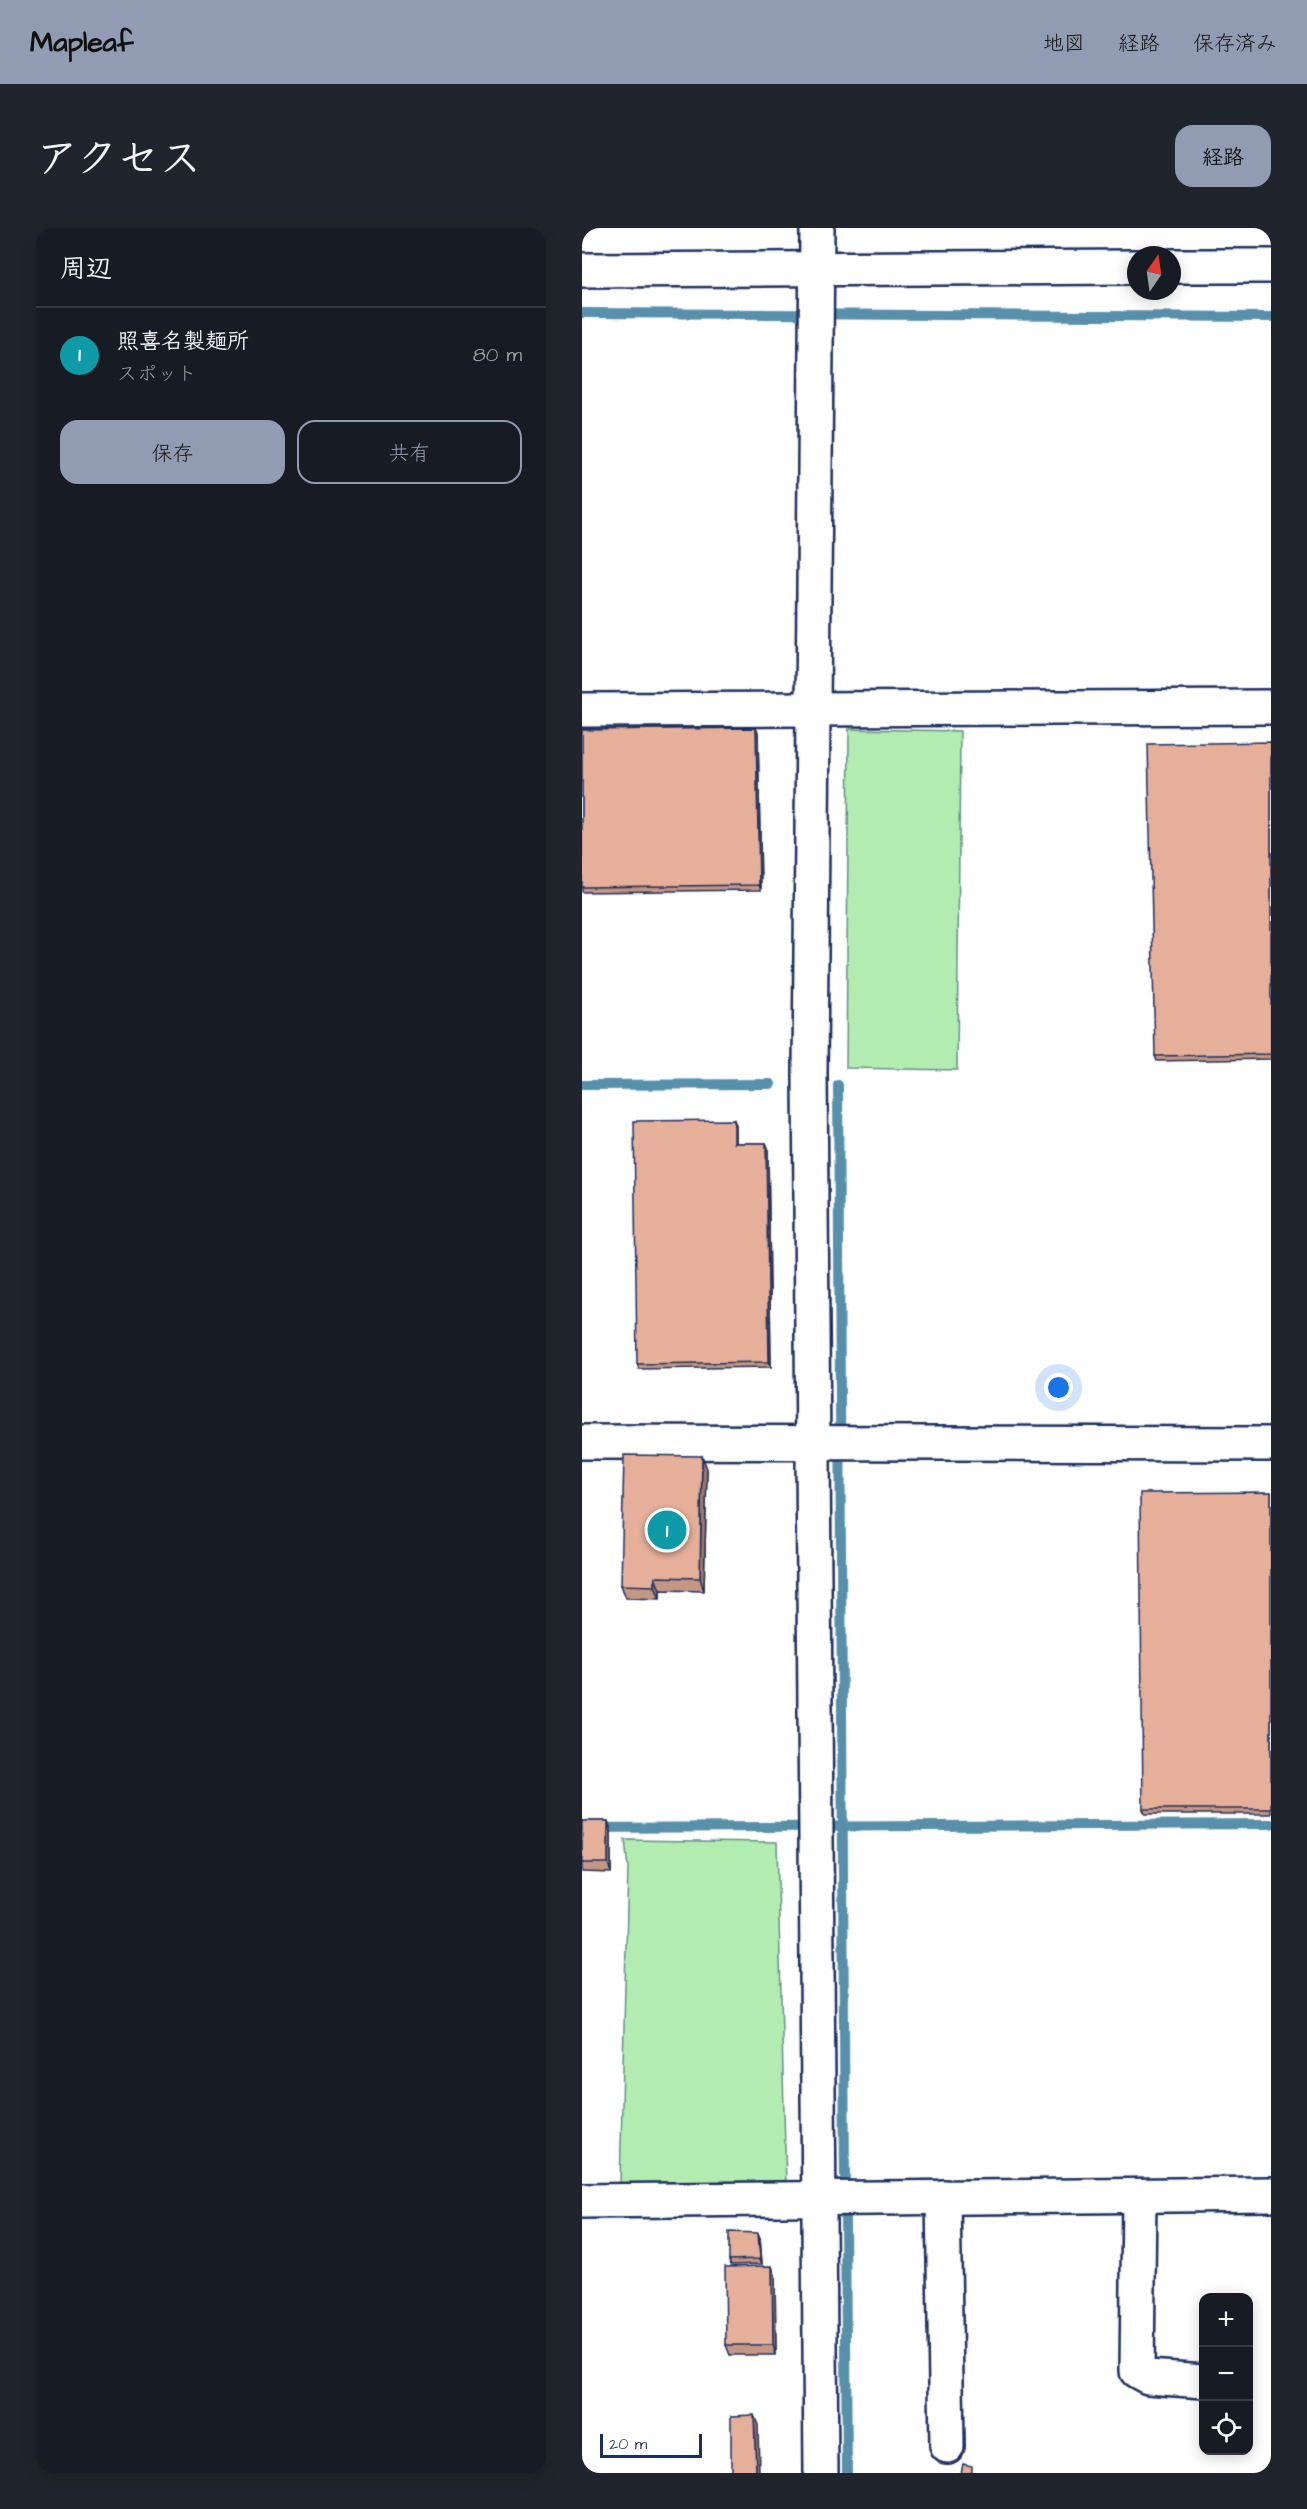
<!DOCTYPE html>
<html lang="ja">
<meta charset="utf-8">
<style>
:root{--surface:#171b24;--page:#20242c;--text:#f1f3f6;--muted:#9ea1a6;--line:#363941;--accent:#919bb2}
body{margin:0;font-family:"Architects Daughter","Klee One",sans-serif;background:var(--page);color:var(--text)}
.controls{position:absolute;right:18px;bottom:18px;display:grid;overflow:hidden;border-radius:12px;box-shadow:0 3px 15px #0003}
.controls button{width:54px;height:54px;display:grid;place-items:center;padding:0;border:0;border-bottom:2px solid var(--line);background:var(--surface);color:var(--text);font:30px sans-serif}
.compass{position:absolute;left:545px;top:18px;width:54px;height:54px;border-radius:50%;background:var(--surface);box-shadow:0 3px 15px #0003;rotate:13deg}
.scale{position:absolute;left:18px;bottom:15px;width:102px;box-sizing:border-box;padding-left:6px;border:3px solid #1b2f5e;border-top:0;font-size:16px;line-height:21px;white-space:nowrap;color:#1b2f5e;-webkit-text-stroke:4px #fff;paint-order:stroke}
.you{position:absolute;left:477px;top:1160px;width:21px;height:21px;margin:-15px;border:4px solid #fff;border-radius:50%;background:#1a73e8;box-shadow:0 0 0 9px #1a73e833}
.badge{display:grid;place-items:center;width:39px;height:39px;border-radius:50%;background:var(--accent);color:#fff;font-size:20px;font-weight:700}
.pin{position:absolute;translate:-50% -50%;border:3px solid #fff;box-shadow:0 2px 6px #0006}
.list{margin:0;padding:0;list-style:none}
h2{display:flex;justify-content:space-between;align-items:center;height:78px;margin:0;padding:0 24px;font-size:26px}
h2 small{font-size:20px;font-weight:400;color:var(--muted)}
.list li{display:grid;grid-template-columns:39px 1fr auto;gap:18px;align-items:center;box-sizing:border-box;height:96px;padding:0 24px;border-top:2px solid var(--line)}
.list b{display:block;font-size:22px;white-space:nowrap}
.list p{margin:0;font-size:20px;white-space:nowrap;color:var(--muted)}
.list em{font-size:20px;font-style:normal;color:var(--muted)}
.actions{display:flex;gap:12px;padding:18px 24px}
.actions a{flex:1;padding:14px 0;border:2px solid var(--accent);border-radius:18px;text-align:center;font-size:21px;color:var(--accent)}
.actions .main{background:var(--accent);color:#111}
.icon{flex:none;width:33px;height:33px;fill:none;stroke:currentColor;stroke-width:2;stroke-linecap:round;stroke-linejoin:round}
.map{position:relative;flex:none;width:689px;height:2245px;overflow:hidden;border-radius:18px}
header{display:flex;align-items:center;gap:36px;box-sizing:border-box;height:84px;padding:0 30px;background:var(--accent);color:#111}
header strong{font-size:28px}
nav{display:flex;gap:33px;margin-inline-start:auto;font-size:21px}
.intro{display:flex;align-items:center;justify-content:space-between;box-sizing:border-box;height:144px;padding:0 36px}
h1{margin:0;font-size:42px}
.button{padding:15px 27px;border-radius:18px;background:var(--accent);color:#111;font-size:21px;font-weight:700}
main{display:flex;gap:36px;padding:0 36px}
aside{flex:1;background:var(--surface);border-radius:18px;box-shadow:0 3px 15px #0003}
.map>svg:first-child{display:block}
.green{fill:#b2ecb0;stroke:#668e87;stroke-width:1.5}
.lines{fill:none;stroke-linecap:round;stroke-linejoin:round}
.stream{stroke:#5990ab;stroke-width:10}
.minor-casing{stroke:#1b2f5e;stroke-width:38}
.minor{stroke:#fff;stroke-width:33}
.wall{fill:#c59684;stroke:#1b2f5e;stroke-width:1.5}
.shaded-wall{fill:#a07a6c;stroke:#1b2f5e;stroke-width:1.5}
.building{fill:#e5af9a;stroke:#1b2f5e;stroke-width:1.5}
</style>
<header>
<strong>Mapleaf</strong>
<nav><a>地図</a><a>経路</a><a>保存済み</a></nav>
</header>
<div class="intro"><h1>アクセス</h1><a class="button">経路</a></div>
<main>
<aside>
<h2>周辺<small></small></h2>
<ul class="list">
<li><span class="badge" style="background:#0f9aa8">1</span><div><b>照喜名製麺所</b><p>スポット</p></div><em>80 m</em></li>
</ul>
<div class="actions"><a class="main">保存</a><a>共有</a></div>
</aside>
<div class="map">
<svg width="689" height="2245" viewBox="0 0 689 2245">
<rect width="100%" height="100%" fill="#fff"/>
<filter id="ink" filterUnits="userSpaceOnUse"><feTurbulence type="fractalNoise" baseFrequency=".0167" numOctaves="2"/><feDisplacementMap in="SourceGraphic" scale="12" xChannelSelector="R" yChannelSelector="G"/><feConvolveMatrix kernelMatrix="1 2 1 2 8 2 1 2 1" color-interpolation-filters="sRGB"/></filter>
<g filter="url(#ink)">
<g class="green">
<path d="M267 501 378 503 375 842 264 840Z"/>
<path d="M43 1612 195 1614 204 1958 38 1956 46 1640Z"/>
</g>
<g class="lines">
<g class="stream">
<path d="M0 85 689 89"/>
<path d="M0 857 189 856"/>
<path d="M256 857 263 1953"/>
<path d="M0 1600 689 1596"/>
<path d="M263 1986 265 2245"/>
</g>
<defs>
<g id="minor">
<path d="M235 0 228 846 239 2245"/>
<path d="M590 38H689"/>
<path d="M0 42 554 39"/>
<path d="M0 482 689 479"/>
<path d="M0 1214 689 1216"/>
<path d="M557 1968 555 2143 566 2149 622 2153"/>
<path d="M361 1969 365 2218"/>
<path d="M0 1973 689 1966"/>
</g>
</defs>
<use href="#minor" class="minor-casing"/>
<use href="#minor" class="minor"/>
</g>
<g class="wall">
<path d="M174 500 176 505 179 662 0 664V502Z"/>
<path d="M689 514V831L575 833 573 828Z"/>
<path d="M152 892 154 898V915H184L186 920 189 1139 57 1141 55 1136Z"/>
<path d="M120 1228 125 1241 122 1363 78 1362V1371L44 1370 39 1357Z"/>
<path d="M689 1264V1586H563L561 1581Z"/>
<path d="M0 1593H26L29 1603V1645L0 1644Z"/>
<path d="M176 2005 178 2010 180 2036 149 2037 147 2032Z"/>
<path d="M193 2047 194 2127H148L144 2117Z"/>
</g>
<g class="shaded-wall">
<path d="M174 500 176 505 179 662 177 657Z"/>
<path d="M152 892 154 898V920L152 915Z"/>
<path d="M184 915 186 920 189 1139 187 1134Z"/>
<path d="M120 1228 125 1241 122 1363 118 1350Z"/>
<path d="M73 1349 78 1362V1371L73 1358Z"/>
<path d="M26 1593 29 1603V1645L26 1635Z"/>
<path d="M176 2005 178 2010 180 2036 178 2031Z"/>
<path d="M190 2038 193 2047 194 2127 191 2117Z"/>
<path d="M172 2187 176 2197 177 2245H174Z"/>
</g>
<g class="building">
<path d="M174 500 177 657 0 659V502Z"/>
<path d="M689 514V826L573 828 566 516Z"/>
<path d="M152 892V915H184L187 1134 55 1136 52 893Z"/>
<path d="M42 1227 120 1228 118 1350 73 1349V1358L39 1357Z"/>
<path d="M689 1264V1581H561L558 1265Z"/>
<rect x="0" y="1593" width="26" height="42"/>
<path d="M147 2004 176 2005 178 2031 147 2032Z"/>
<path d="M190 2038 191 2117H144L143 2039Z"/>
<path d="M172 2187 174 2245H149V2188Z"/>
<path d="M381 2236 390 2238V2245H379Z"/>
</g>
</g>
</svg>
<div class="controls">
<button>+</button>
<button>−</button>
<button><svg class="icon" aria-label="locate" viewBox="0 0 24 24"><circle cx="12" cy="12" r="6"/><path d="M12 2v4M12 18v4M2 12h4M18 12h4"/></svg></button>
</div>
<svg class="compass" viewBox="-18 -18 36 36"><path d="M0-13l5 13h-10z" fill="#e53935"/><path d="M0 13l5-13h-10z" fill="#9ea1a6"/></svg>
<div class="scale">20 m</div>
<div class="you"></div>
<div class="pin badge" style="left:85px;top:1302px;background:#0f9aa8">1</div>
</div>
</main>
